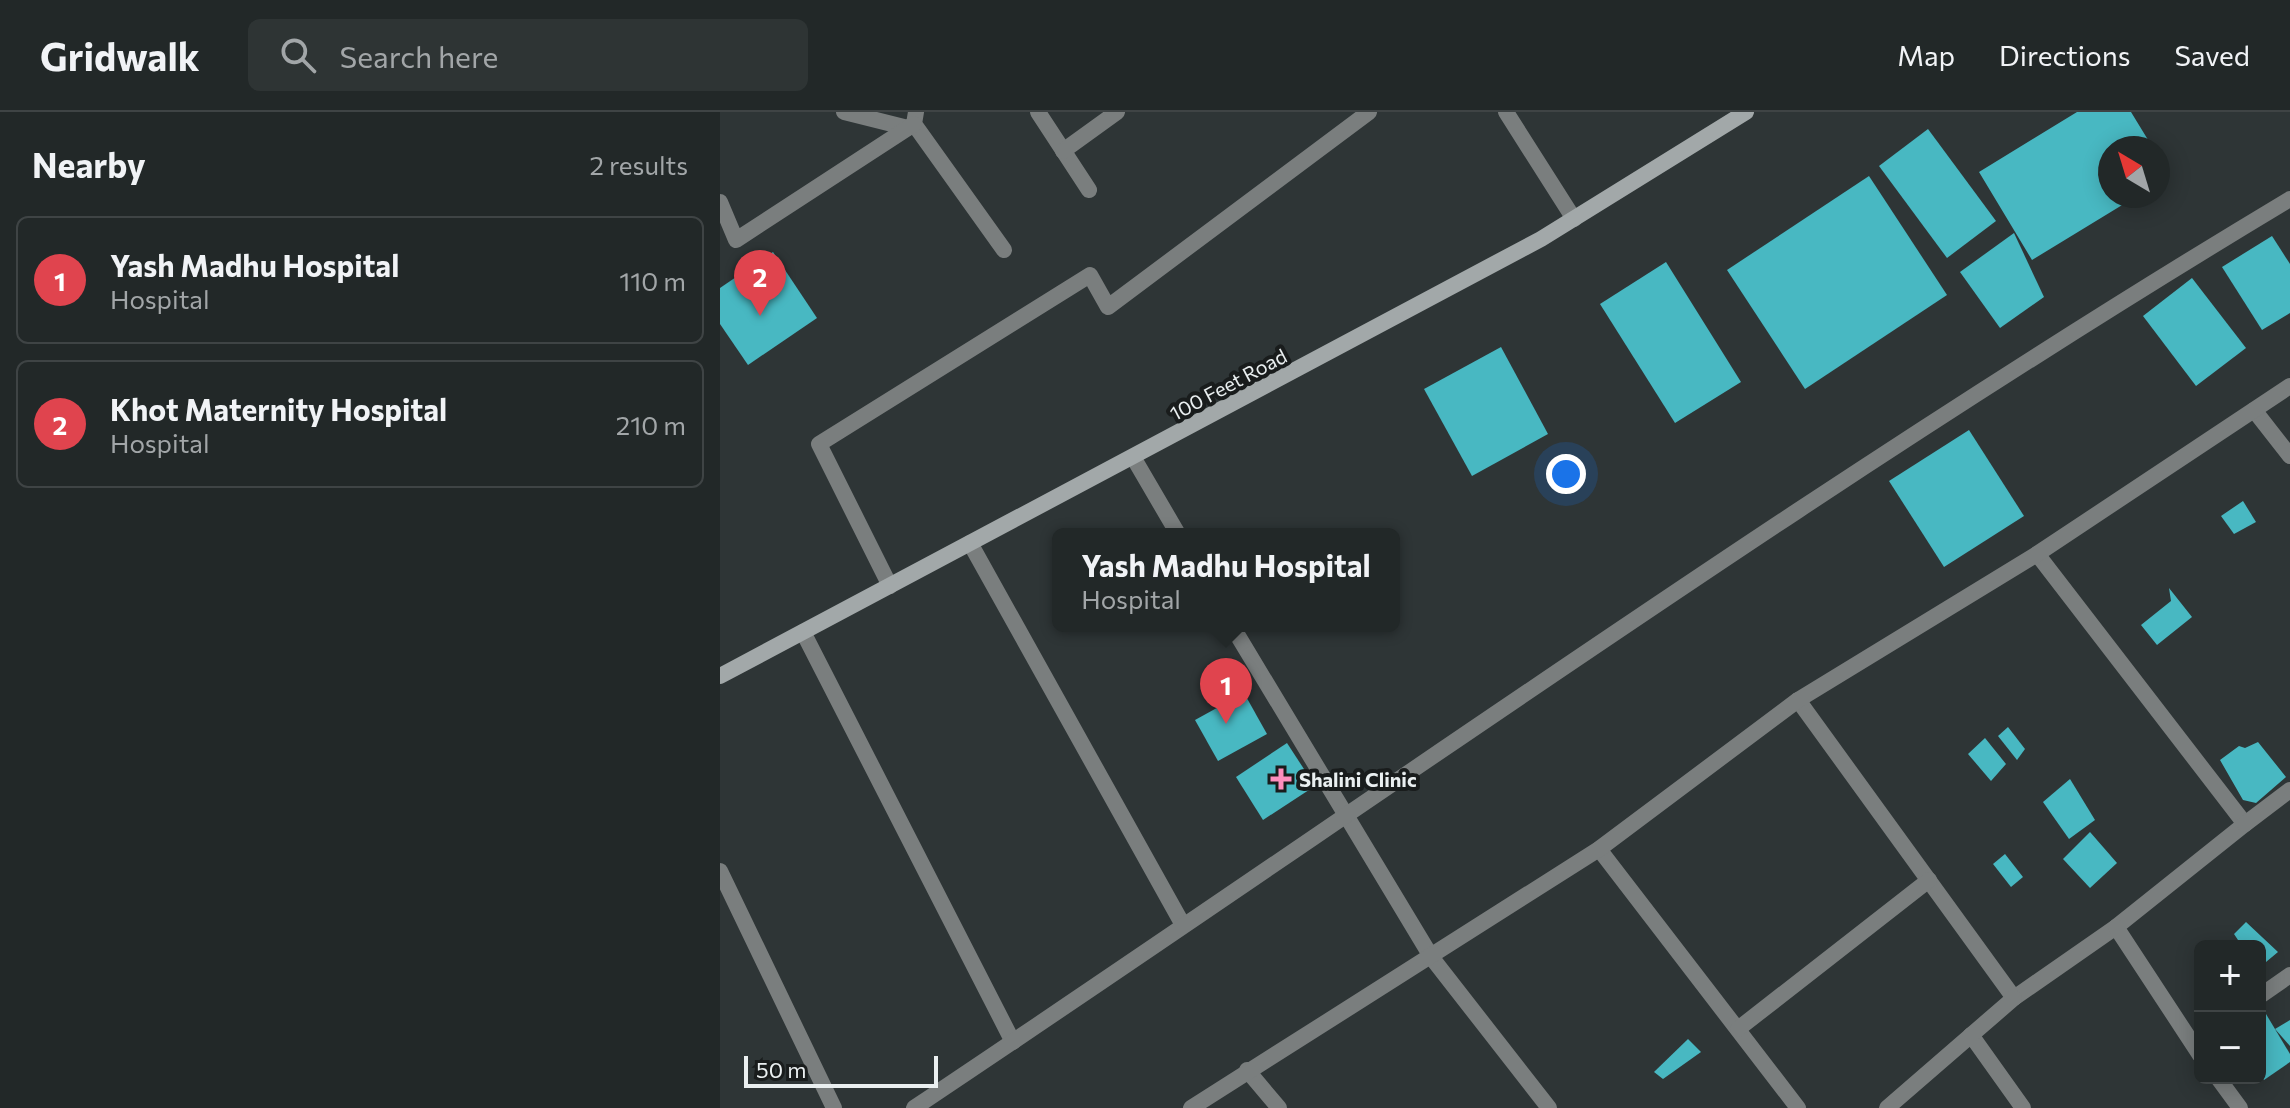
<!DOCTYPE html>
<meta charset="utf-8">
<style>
:root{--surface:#222828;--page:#2e3434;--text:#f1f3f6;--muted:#a2a6a8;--line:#3f4445;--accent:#fe8ebe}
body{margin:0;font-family:Commissioner,sans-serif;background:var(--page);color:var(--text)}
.controls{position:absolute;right:24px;bottom:24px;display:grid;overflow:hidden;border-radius:12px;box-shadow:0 4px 20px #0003}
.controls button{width:72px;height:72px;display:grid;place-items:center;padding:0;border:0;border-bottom:2px solid var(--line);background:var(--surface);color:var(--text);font:40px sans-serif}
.compass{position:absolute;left:1378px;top:24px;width:72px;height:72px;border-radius:50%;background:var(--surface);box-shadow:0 4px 20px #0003;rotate:322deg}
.scale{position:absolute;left:24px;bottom:20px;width:194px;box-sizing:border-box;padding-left:8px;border:4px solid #eaeff0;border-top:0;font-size:22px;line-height:28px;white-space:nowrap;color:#eaeff0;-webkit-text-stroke:6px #191c1c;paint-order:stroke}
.you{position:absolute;left:846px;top:362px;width:28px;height:28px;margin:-20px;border:6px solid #fff;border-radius:50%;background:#1a73e8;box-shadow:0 0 0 12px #1a73e833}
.badge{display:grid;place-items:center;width:52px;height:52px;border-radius:50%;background:var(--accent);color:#fff;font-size:26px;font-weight:700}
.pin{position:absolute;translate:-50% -66px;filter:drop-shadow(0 2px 4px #0008)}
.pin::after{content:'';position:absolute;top:42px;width:28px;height:24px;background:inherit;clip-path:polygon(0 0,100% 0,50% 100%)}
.popup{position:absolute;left:332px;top:416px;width:348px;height:104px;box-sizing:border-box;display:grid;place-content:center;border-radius:12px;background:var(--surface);filter:drop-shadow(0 2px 6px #0005);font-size:26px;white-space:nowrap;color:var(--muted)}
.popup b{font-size:30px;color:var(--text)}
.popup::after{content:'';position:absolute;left:50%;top:100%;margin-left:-16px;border:16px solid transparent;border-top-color:var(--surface)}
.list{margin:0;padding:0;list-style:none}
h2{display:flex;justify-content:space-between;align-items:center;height:104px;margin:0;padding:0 32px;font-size:34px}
h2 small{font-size:26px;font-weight:400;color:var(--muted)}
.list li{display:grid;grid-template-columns:52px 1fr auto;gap:24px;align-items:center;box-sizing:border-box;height:128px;margin:0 16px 16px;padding:0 16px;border:2px solid var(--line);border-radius:12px}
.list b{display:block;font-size:30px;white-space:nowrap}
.list p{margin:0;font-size:26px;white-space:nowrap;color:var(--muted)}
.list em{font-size:26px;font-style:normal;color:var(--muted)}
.icon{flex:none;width:44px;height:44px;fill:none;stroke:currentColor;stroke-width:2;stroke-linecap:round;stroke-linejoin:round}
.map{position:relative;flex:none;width:1570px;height:996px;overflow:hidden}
header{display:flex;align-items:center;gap:48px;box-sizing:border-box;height:112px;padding:0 40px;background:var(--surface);border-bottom:2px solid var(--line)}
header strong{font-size:38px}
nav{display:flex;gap:44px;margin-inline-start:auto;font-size:28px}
.search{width:560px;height:72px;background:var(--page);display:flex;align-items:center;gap:20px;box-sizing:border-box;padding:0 28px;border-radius:12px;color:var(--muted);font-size:30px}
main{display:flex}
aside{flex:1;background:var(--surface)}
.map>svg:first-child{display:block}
.building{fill:#48b8c2}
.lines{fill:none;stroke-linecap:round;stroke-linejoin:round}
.minor{stroke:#7a7e7e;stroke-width:16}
.secondary{stroke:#a2a8a9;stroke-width:16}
.poi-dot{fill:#fe8ebe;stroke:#191c1c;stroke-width:3}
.labels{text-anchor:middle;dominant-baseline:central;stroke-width:8;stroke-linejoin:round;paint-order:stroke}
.street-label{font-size:20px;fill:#eaeff0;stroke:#191c1c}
.poi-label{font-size:20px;font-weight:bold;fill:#eaeff0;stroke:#191c1c;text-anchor:start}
</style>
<header>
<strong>Gridwalk</strong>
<div class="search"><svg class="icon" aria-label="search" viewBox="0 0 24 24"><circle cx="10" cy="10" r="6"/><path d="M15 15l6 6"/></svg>Search here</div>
<nav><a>Map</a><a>Directions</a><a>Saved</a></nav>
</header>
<main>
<aside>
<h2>Nearby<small>2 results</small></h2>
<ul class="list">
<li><span class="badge" style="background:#e0444e">1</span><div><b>Yash Madhu Hospital</b><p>Hospital</p></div><em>110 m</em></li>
<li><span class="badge" style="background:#e0444e">2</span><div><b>Khot Maternity Hospital</b><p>Hospital</p></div><em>210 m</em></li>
</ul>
</aside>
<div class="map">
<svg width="1570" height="996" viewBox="0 0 1570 996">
<rect width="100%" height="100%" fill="#2e3536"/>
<g class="building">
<path d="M1357 0H1411L1433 36H1390V84H1417L1312 148 1259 60Z"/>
<path d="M1208 17 1276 109 1227 146 1159 54Z"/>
<path d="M1149 64 1227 183 1085 277 1007 158Z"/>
<path d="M1294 121 1324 185 1280 216 1240 160Z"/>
<path d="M1552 124 1570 152V201L1542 218 1502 155Z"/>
<path d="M53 140 97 206 28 253 0 212V176Z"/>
<path d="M946 150 1021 270 955 311 880 192Z"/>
<path d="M1472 166 1526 236 1476 274 1423 204Z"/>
<path d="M781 235 828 322 752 364 704 277Z"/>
<path d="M1249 318 1304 404 1224 455 1169 369Z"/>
<path d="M1523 389 1536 410 1514 422 1501 404Z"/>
<path d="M1449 476 1472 505 1437 533 1421 513 1451 489Z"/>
<path d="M524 581 547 622 498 649 475 608Z"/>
<path d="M1288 615 1305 637 1297 648 1278 624Z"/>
<path d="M1265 626 1286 652 1271 669 1248 642Z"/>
<path d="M1538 630 1566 665 1536 691 1523 688 1500 648 1519 634 1525 636Z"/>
<path d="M567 631 595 674 543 708 516 665Z"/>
<path d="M1350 667 1375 708 1349 727 1323 690Z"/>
<path d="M1370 720 1397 751 1370 776 1343 747Z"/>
<path d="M1285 742 1303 765 1291 775 1273 752Z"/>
<path d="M1526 810 1558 840 1540 855V834H1522L1514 822Z"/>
<path d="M1546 902 1570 942V950L1544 968 1540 962V907Z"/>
<path d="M1570 908V934L1555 917Z"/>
<path d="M968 927 981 940 943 967 934 960Z"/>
</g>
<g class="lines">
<g class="minor">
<path d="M124 0 188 16"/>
<path d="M196 0 194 12 284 138"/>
<path d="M318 0 369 78"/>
<path d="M786 0 854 107"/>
<path d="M343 39 397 0"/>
<path d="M0 90 16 128 194 12"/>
<path d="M1534 298 1570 344"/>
<path d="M413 345 458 422"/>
<path d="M250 431 463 813"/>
<path d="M170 474 99 332 370 163 388 195 649 0"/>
<path d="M512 514 712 846 829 996"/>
<path d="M83 520 293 930"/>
<path d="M1078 588 1294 886 1396 815 1525 712 1317 442"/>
<path d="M1525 712 1570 678"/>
<path d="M879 737 1078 996"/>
<path d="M0 759 114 996"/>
<path d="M1396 815 1480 943"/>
<path d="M1540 884 1570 863"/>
<path d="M1018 917 1209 768"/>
<path d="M1251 923 1303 996"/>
<path d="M527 958 559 996"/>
<path d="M1498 966 1520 996"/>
<path d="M194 996C651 691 1098 370 1570 87"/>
<path d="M471 996 879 737 1078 588 1317 442 1570 274"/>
<path d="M1167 996 1294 886"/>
</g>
<path class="secondary" d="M0 564 821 127 1026 0"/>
</g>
<path class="poi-dot" d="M557 655h8v8h8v8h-8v8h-8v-8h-8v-8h8z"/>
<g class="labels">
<g class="street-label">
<text transform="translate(508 272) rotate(-28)">100 Feet Road</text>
</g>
<g class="poi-label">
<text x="579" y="667">Shalini Clinic</text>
</g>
</g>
</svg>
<div class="controls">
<button>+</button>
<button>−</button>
</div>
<svg class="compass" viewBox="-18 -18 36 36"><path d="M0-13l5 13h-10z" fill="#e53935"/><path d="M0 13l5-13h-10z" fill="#a2a6a8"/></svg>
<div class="scale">50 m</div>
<div class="you"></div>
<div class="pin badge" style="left:506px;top:612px;background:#e0444e">1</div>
<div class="popup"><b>Yash Madhu Hospital</b>Hospital</div>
<div class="pin badge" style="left:40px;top:204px;background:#e0444e">2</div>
</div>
</main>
